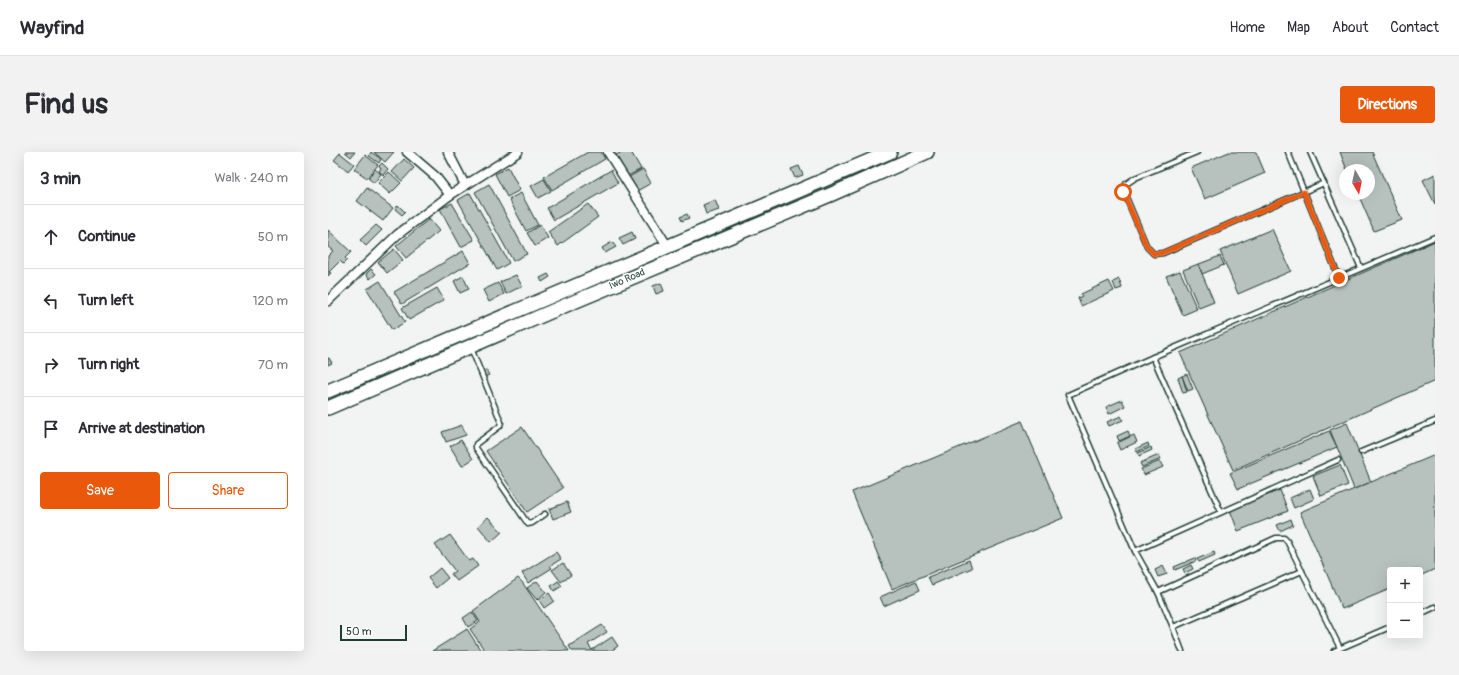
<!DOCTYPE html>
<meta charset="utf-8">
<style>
:root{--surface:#fff;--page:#f2f2f3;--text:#2b2b33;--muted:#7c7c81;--line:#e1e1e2;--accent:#ea580c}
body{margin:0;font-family:Pangolin,sans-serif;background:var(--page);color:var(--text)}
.controls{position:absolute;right:12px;bottom:12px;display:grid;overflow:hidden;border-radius:4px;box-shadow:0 4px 16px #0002}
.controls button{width:36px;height:36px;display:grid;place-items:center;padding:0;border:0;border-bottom:1px solid var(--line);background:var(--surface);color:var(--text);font:20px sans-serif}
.compass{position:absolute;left:1011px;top:12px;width:36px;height:36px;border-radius:50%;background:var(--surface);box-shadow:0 4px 16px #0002;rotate:171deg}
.scale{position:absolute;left:12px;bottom:10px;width:67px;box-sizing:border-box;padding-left:4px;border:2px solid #1f3d34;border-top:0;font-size:11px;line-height:14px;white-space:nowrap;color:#1f3d34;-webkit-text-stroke:3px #fff;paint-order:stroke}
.stop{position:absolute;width:12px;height:12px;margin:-9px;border:3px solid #ea580c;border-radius:50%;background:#fff}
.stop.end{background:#ea580c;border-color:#fff;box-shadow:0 1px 4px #0008}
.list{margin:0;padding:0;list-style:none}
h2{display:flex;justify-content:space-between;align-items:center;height:52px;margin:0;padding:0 16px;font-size:17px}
h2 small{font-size:13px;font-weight:400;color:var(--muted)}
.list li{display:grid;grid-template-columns:26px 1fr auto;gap:12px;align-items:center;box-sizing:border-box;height:64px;padding:0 16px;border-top:1px solid var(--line)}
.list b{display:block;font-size:15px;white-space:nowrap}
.list em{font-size:13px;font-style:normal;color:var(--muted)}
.actions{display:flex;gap:8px;padding:12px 16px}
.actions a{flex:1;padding:9px 0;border:1px solid var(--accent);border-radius:4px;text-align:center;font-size:14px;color:var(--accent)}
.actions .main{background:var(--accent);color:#fff}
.icon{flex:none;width:22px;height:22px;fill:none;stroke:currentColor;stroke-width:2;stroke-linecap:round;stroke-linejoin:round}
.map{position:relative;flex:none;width:1107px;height:499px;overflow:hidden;border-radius:4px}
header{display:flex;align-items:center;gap:24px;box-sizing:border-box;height:56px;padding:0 20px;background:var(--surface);border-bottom:1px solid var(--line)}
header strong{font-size:19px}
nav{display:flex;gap:22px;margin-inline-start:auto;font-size:14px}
.intro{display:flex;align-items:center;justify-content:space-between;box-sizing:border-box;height:96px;padding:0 24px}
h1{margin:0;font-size:28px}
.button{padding:10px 18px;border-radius:4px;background:var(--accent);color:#fff;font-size:14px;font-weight:700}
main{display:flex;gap:24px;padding:0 24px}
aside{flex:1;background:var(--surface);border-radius:4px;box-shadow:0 4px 16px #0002}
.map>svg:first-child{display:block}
.building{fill:#b7c1bd;stroke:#1f3d34}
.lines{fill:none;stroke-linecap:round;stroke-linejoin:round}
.service-casing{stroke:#1f3d34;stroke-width:7}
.minor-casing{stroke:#1f3d34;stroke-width:11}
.primary-casing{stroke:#1f3d34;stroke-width:16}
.service{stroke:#fff;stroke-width:4}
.minor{stroke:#fff;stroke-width:8}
.primary{stroke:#fff;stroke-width:13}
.route{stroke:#ea580c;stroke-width:5}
.labels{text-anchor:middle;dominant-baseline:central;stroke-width:3;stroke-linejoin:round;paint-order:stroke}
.street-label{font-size:10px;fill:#1f3d34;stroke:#fff}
</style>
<header>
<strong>Wayfind</strong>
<nav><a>Home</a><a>Map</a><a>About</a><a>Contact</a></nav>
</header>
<div class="intro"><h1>Find us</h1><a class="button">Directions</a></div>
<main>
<aside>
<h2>3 min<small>Walk · 240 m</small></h2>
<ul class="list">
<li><svg class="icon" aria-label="ahead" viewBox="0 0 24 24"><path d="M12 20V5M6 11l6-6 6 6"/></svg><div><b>Continue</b></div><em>50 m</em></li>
<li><svg class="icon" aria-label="left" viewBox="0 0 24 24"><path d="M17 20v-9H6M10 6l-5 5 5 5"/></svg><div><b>Turn left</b></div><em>120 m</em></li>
<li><svg class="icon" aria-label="right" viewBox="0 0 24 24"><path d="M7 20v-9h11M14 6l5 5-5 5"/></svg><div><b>Turn right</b></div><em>70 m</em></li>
<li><svg class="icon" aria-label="arrive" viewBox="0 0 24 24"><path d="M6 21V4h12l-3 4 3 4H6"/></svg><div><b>Arrive at destination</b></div></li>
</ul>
<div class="actions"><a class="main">Save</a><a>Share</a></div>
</aside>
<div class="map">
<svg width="1107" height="499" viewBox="0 0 1107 499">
<rect width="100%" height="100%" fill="#f2f3f3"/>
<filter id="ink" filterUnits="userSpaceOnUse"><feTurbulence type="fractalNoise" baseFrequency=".025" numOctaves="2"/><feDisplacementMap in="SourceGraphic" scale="8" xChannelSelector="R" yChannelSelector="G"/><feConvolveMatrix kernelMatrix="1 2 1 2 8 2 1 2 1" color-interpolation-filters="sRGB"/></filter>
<g filter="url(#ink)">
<g class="building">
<path d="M17 0H27L23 5Z"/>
<path d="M43 0 53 7 51 11 41 4Z"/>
<path d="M46 0H66L57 10Z"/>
<path d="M260 0H273L277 7 224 38 216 25Z"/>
<path d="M294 0H303L313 17 300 24 288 3Z"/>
<path d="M901 0H928L937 21 877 47 863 16Z"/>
<path d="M1012 0H1044L1074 68 1046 79 1030 42H1041V18H1019Z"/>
<path d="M12 1 26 12 20 19 6 8Z"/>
<path d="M37 3 50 13 39 26 26 17Z"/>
<path d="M76 7 86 16 74 29 64 20Z"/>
<path d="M54 11 60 17 55 23 51 19 53 16 51 14Z"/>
<path d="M471 14 475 23 467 26 463 17Z"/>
<path d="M180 15 192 38 179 45 167 22Z"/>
<path d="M47 17 53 22 46 31 40 26Z"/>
<path d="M315 17 323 31 309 39 301 25Z"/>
<path d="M283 18 290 31 226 68 219 56Z"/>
<path d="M61 20 73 31 62 42 50 31Z"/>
<path d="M1107 22V52L1095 28Z"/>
<path d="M216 27 223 39 210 46 203 34Z"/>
<path d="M161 32 199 102 185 109 147 40Z"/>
<path d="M39 36 65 56 55 69 29 49Z"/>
<path d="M142 41 181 111 169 118 130 48Z"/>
<path d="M193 41 210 73 198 79 181 47Z"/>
<path d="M387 48 391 58 378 62 375 53Z"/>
<path d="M124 51 146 88 133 95 112 57Z"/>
<path d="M260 52 270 65 230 94 220 80Z"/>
<path d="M70 53 77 60 74 63 67 57Z"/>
<path d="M359 62 361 66 354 69 352 65Z"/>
<path d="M101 67 111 79 78 106 68 94Z"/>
<path d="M48 73 54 78 38 94 32 88Z"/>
<path d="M212 73 220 86 207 94 199 81Z"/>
<path d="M944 77 963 119 910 142 892 99Z"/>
<path d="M0 78 23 100 17 106 19 108 15 112 12 109 1 120 3 121 0 124V104L5 99 0 95Z"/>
<path d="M304 80 307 87 295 93 291 86Z"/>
<path d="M1107 89V229L905 318 852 201Z"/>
<path d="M284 90 288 95 277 101 274 96Z"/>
<path d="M66 97 75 108 59 121 50 110Z"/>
<path d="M135 99 142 111 74 152 66 140Z"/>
<path d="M892 104 896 113 874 122 871 112Z"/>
<path d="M870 112 886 150 871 156 855 118Z"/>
<path d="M43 117 48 122 42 127 38 122Z"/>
<path d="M852 119 869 157 855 163 838 124Z"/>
<path d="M220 122 222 125 214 130 212 126Z"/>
<path d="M188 123 194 134 178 142 172 130Z"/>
<path d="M135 124 141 137 132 141 126 129Z"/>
<path d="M791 127 794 136 788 138 785 130Z"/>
<path d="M52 129 77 170 64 178 39 137Z"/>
<path d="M781 129 786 139 753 154 750 146 754 144 753 142Z"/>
<path d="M170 131 176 142 161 150 155 138Z"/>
<path d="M333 131 336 139 328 142 325 134Z"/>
<path d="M109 136 116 148 81 168 74 156Z"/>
<path d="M0 206H1L4 211 0 213Z"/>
<path d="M158 218 161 223 157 225 155 219Z"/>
<path d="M859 222 865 237 860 239 854 224Z"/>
<path d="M854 224 859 240 855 241 850 226Z"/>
<path d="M794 248 797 254 781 262 778 255Z"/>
<path d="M793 264 795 268 781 274 779 270Z"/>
<path d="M694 269 735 366 564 437 524 340Z"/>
<path d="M1019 271 1043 330 1026 337 1002 278Z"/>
<path d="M134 273 138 283 118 290 114 280Z"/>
<path d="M194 275 235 336 199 360 158 299Z"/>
<path d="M800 279 802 284 791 289 789 284Z"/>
<path d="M1001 279 1009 295 910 337 902 321Z"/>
<path d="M806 283 809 290 792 298 789 291Z"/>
<path d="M133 288 145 307 134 314 122 294Z"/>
<path d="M820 291 821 294 809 300 807 297Z"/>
<path d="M823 295 824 298 811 304 810 301Z"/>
<path d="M831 303 833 307 814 315 812 311Z"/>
<path d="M1107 303V417L1092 424V418H1062V437L1014 457 972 360Z"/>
<path d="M832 309 835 315 816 323 813 317Z"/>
<path d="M1012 313 1020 333 993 344 985 324Z"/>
<path d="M982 337 986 347 966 356 962 346Z"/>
<path d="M952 338 960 359 910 379 902 358Z"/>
<path d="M239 350 243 360 225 367 221 357Z"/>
<path d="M160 365 174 380 163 390 150 374Z"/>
<path d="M963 367 965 373 952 379 949 373Z"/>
<path d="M122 383 141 409 145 407 150 414 129 429 123 422 127 419 107 393Z"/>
<path d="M228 400 233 407 222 414 224 416 200 431 194 421Z"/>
<path d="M886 400 887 403 871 410 869 407Z"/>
<path d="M867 406 868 409 847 418 846 415Z"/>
<path d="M641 408 644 416 604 433 600 425Z"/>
<path d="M235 411 243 423 233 430 224 418Z"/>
<path d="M863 413 865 417 857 421 855 417Z"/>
<path d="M835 414 839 422 830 425 827 418Z"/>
<path d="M112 416 120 426 108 436 100 426Z"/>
<path d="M190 426 194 430 241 499H157L142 477 152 470 145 459Z"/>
<path d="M209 429 218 440 209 448 199 436Z"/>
<path d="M230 429 234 434 226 439 223 434Z"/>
<path d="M588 429 592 438 556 454 552 445Z"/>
<path d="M221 441 226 449 216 456 211 448Z"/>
<path d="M144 460 150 469 140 475 135 466Z"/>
<path d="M274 473 279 480 260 492 264 498 284 485 290 494 283 499H244L241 494Z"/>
<path d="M139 477 153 499H104Z"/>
</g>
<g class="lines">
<defs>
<g id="service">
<path d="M869 0 807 26 798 32 795 38 819 95 826 102 835 101 996 31"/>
<path d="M960 0 1011 126"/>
<path d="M982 0 1033 116"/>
<path d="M143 196 173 270 172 274 148 292V296L200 372 204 371 217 362"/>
<path d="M825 205 893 360"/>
<path d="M1033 300 1107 269"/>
<path d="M807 399 1010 308"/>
<path d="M830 440 948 386H956L959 389 1012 496"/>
<path d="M1092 462 1107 455"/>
<path d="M845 475 974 419"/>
<path d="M854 499 845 475 830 440 807 399 740 243 825 205 1107 85"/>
<path d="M1006 499 1062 475"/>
</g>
<g id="minor">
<path d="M79 0 107 24 122 43"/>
<path d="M120 0 137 33"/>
<path d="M280 0 340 95"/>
<path d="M0 149 69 83 122 43 190 0"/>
</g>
<g id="primary">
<path d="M0 239 562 0"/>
<path d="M0 256 236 154 504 42 599 0"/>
</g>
</defs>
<use href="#service" class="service-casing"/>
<use href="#minor" class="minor-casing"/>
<use href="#primary" class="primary-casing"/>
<use href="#service" class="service"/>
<use href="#minor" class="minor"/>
<use href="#primary" class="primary"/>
</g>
</g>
<g class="lines" filter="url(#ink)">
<path class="route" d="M795 40 819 95 826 102 834 101 976 40 1011 126"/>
</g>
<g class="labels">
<g class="street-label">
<text transform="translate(299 127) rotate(-23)">Iwo Road</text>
</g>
</g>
</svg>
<div class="controls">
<button>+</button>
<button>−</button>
</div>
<svg class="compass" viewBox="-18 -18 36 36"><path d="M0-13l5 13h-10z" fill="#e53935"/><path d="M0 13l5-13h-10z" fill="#7c7c81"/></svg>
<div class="scale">50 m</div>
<div class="stop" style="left:795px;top:40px"></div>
<div class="stop end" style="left:1011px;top:126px"></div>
</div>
</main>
